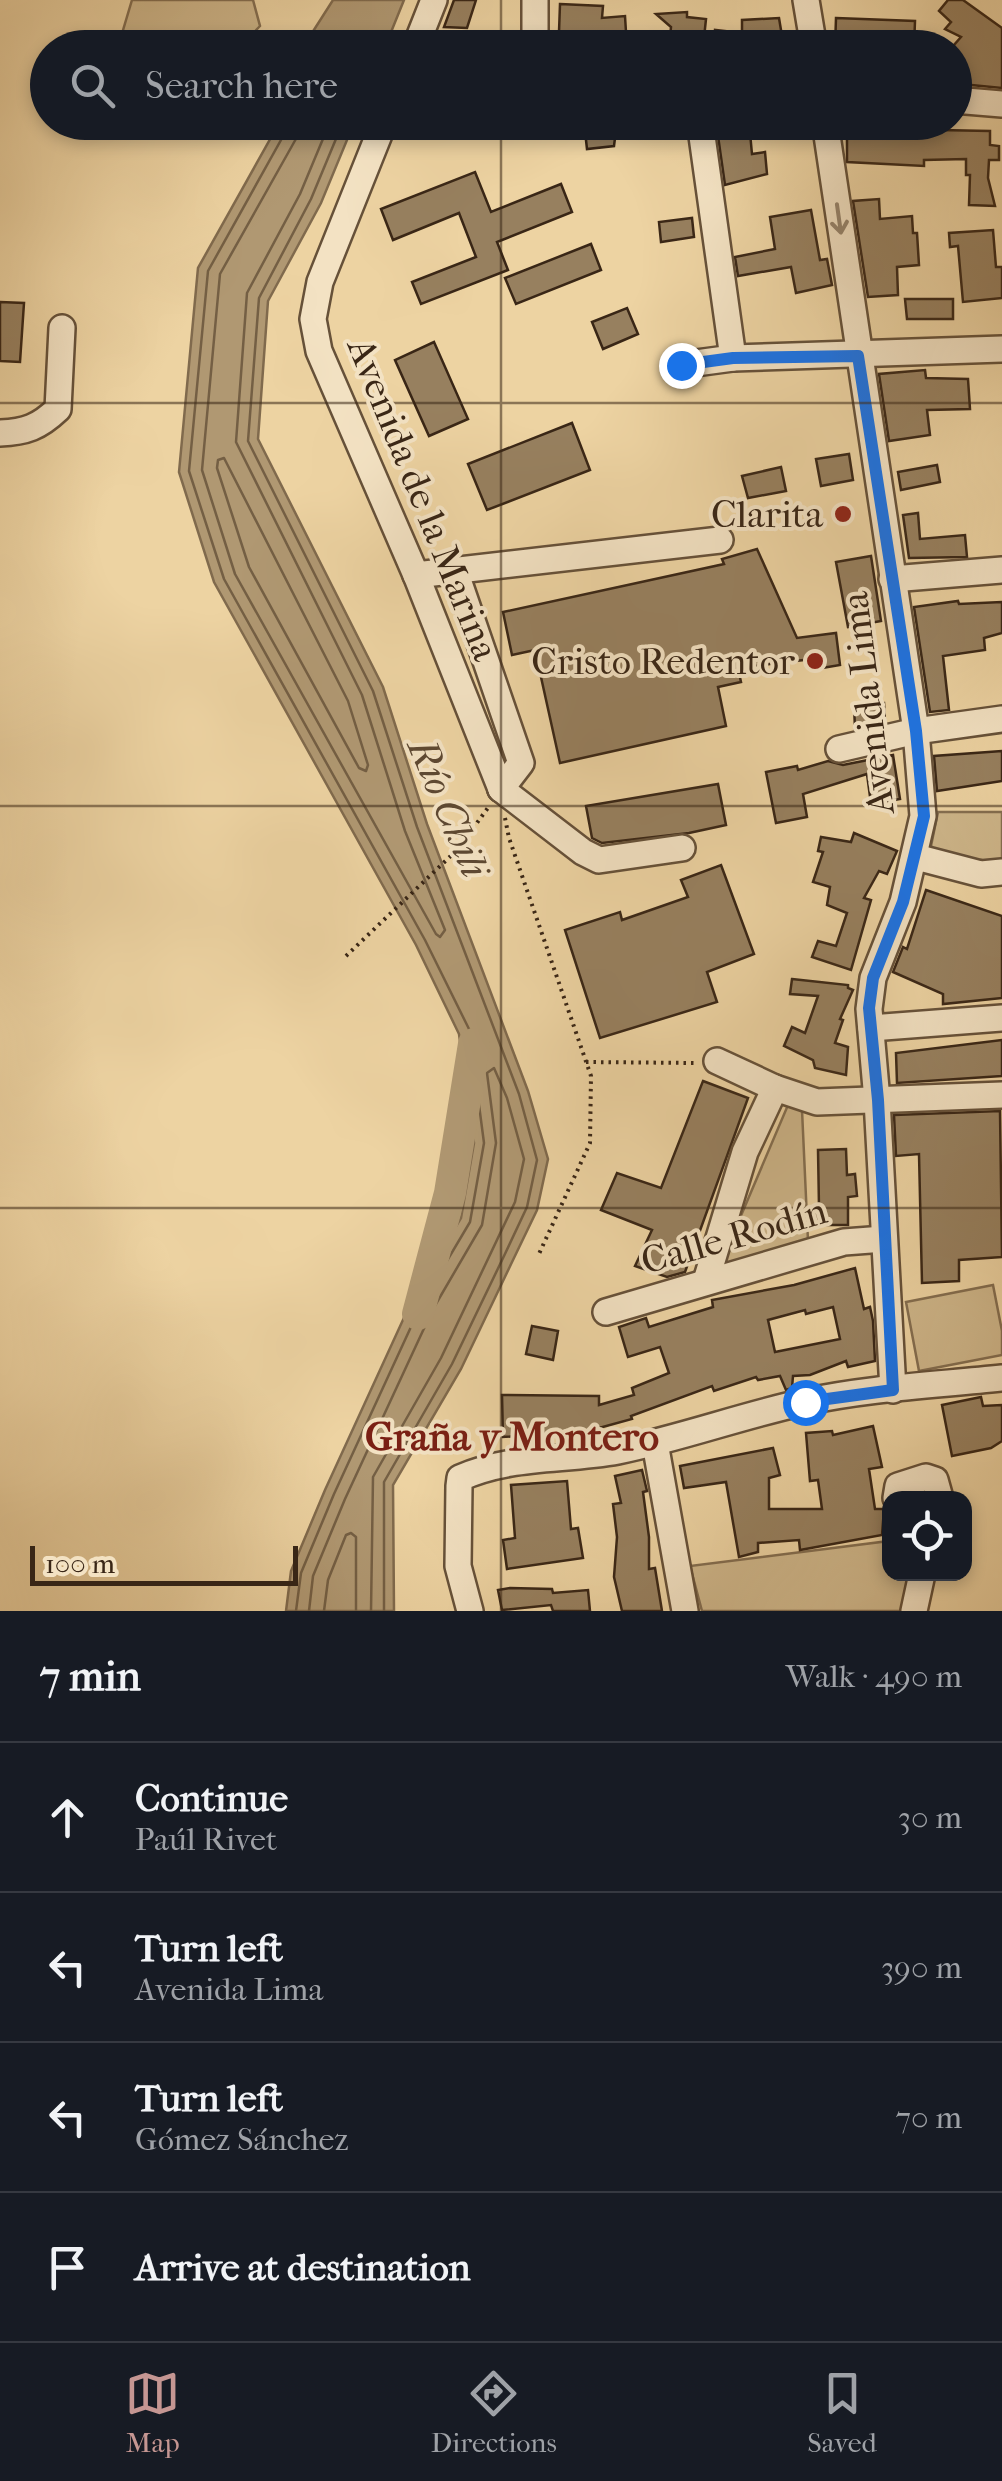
<!DOCTYPE html>
<meta charset="utf-8">
<style>
:root{--surface:#171b24;--page:#20242c;--text:#f1f3f6;--muted:#9ea1a6;--line:#363941;--accent:#c59692}
body{margin:0;font-family:"IM FELL French Canon",serif;background:var(--page);color:var(--text)}
.controls{position:absolute;right:30px;bottom:30px;display:grid;overflow:hidden;border-radius:20px;box-shadow:0 5px 15px #0003}
.controls button{width:90px;height:90px;display:grid;place-items:center;padding:0;border:0;border-bottom:2px solid var(--line);background:var(--surface);color:var(--text);font:50px sans-serif}
.scale{position:absolute;left:30px;bottom:25px;width:268px;box-sizing:border-box;padding-left:10px;border:5px solid #392616;border-top:0;font-size:28px;line-height:35px;white-space:nowrap;color:#392616;-webkit-text-stroke:8px #f3e2c3;paint-order:stroke}
.stop{position:absolute;width:30px;height:30px;margin:-22px;border:8px solid #1a73e8;border-radius:50%;background:#fff}
.stop.end{background:#1a73e8;border-color:#fff;box-shadow:0 2px 10px #0008}
.list{margin:0;padding:0;list-style:none}
h2{display:flex;justify-content:space-between;align-items:center;height:130px;margin:0;padding:0 40px;font-size:42px}
h2 small{font-size:32px;font-weight:400;color:var(--muted)}
.list li{display:grid;grid-template-columns:65px 1fr auto;gap:30px;align-items:center;box-sizing:border-box;height:150px;padding:0 40px;border-top:2px solid var(--line)}
.list b{display:block;font-size:38px;white-space:nowrap}
.list p{margin:0;font-size:32px;white-space:nowrap;color:var(--muted)}
.list em{font-size:32px;font-style:normal;color:var(--muted)}
.icon{flex:none;width:55px;height:55px;fill:none;stroke:currentColor;stroke-width:2;stroke-linecap:round;stroke-linejoin:round}
.map{position:relative;flex:none;width:1002px;height:1611px;overflow:hidden}
.search{position:absolute;background:var(--surface);box-shadow:0 5px 15px #0003;left:30px;right:30px;top:30px;height:110px;display:flex;align-items:center;gap:25px;box-sizing:border-box;padding:0 35px;border-radius:55px;color:var(--muted);font-size:38px}
.sheet{height:730px;background:var(--surface)}
nav{display:flex;justify-content:space-around;align-items:center;box-sizing:border-box;height:140px;border-top:2px solid var(--line);background:var(--surface);font-size:28px;color:var(--muted)}
nav a{display:grid;justify-items:center;gap:5px}
nav .on{color:var(--accent)}
.map>svg:first-child{display:block}
.green{fill:#ceb68a;stroke:#846e50;stroke-width:2.5}
.water{fill:#b09872;stroke:#806a4d;stroke-width:2.5}
.lines{fill:none;stroke-linecap:round;stroke-linejoin:round}
.shore{stroke:#745f44;stroke-width:2.5}
.river{stroke:#b09872;stroke-width:32}
.building{fill:#97805f;stroke:#392616;stroke-width:2.5;fill-rule:evenodd}
.minor-casing{stroke:#665139;stroke-width:30}
.path{stroke:#392616;stroke-width:4;stroke-dasharray:2.5 5;stroke-linecap:butt}
.minor{stroke:#f3e2c3;stroke-width:25}
.oneway{stroke:#96846c}
.route{stroke:#1a73e8;stroke-width:12}
.grid{fill:none;stroke:#392616;stroke-width:2.5;stroke-opacity:0.55}
.poi-dot{fill:#8f2418;stroke:#f3e2c3;stroke-width:4}
.labels{text-anchor:middle;dominant-baseline:central;stroke-width:8;stroke-linejoin:round;paint-order:stroke}
.street-label{font-size:38px;fill:#392616;stroke:#f3e2c3}
.poi-label{font-size:38px;fill:#392616;stroke:#f3e2c3;text-anchor:end}
.water-label{font-size:40px;font-style:italic;fill:#5d4832;stroke:#f3e2c3}
.neighbourhood-label{font-size:40px;font-weight:bold;fill:#7a1f14;stroke:#f3e2c3}
</style>
<div class="map">
<svg width="1002" height="1611" viewBox="0 0 1002 1611">
<rect width="100%" height="100%" fill="#edd3a2"/>
<filter id="stains"><feTurbulence type="fractalNoise" baseFrequency=".002" numOctaves="4"/><feColorMatrix values="0 0 0 0 .2 0 0 0 0 .09 0 0 0 0 .02 0 0 0 .5 -.17"/></filter>
<radialGradient id="worn" r=".72"><stop offset=".6" stop-color="#630" stop-opacity="0"/><stop offset="1" stop-color="#630" stop-opacity=".3"/></radialGradient>
<g class="green">
<path d="M132 0H253L260 26 240 47H118Z"/>
<path d="M938 812H1002V863L979 864 936 853 931 846Z"/>
<path d="M788 1105 802 1110 808 1241 720 1265Z"/>
<path d="M993 1285 1002 1331V1355L919 1371 906 1302Z"/>
<path d="M889 1541 890 1574H914L905 1611H702L690 1566Z"/>
</g>
<g class="water">
<path d="M333 0H404L385 47H303Z"/>
<path d="M276 123H354L321 203 268 301 258 439 383 687 427 824 528 1091 548 1159 537 1210 513 1260 461 1369 393 1485 394 1611H286L291 1571 325 1490 413 1298 461 1218 474 1143 459 1034 416 945 214 582 179 472 198 268 278 125Z"/>
</g>
<g class="lines">
<g class="shore">
<path d="M287 122 286 131 208 271 189 471 224 579 425 940 469 1029 484 1143 470 1222 422 1303 334 1494 301 1573 296 1611"/>
<path d="M300 122 297 137 220 274 202 470 235 574 436 934 440 937 445 930 405 831 362 695 236 442 247 293 300 194 330 122"/>
<path d="M343 122 311 199 259 298 248 441 373 691 417 827 519 1094 537 1160 527 1207 504 1256 452 1364 384 1482V1611"/>
<path d="M224 458 348 701 368 765 366 771 359 768 249 567 217 468 218 460Z"/>
<path d="M309 1611 313 1576 345 1499 433 1309 482 1225 496 1143 487 1073 494 1068 507 1098 524 1159 515 1202 441 1358 373 1477 371 1611"/>
<path d="M324 1611 328 1580 346 1535 351 1533 356 1537V1611"/>
</g>
<path class="river" d="M418 1314 450 1193 474 1044"/>
</g>
<g class="building">
<path d="M454 0H476L467 28 444 27Z"/>
<path d="M948 0H963L1002 28V88L961 84V80H954V45L961 37 945 29 951 22 939 11Z"/>
<path d="M560 4 603 6 602 18 625 16 627 48H612L611 34 559 32Z"/>
<path d="M687 12V17L706 19 704 38 685 36 684 48H669L671 27 656 14Z"/>
<path d="M779 18 784 48H713L715 30 742 33V20Z"/>
<path d="M836 18 915 21 914 48H835Z"/>
<path d="M584 122H617L614 146 587 149Z"/>
<path d="M716 122H749L752 154 765 152 767 174 725 185Z"/>
<path d="M847 122H887V129L990 131V145L999 146V160H989L988 178 995 206 969 205 970 175H966V159L924 160V166L847 162Z"/>
<path d="M475 172 491 212 561 184 572 212 497 242 508 270 421 304 412 282 476 257 459 213 393 240 381 209Z"/>
<path d="M879 199 880 219 912 216 913 233H917L919 265 897 267 898 295 868 297 853 201Z"/>
<path d="M811 210 820 260 827 259 832 285 796 293 791 267 738 276 735 257 775 249 770 217Z"/>
<path d="M692 218 694 237 661 242 659 222Z"/>
<path d="M993 230 996 267H1002V298L963 302 958 246 950 247 949 233Z"/>
<path d="M591 244 601 270 516 304 505 278Z"/>
<path d="M905 299H953V319H907Z"/>
<path d="M0 302 24 303 20 362 0 361Z"/>
<path d="M627 308 638 334 603 349 592 322Z"/>
<path d="M434 342 468 419 429 436 395 360Z"/>
<path d="M925 370 926 378 968 379 970 409 927 410 930 435 889 441 879 374Z"/>
<path d="M572 423 590 470 487 510 468 464Z"/>
<path d="M849 454 853 480 821 486 816 459Z"/>
<path d="M937 465 940 482 901 490 898 472Z"/>
<path d="M781 467 786 491 748 498 742 476Z"/>
<path d="M918 513 920 539 965 535 967 557 909 558 903 515Z"/>
<path d="M757 549 797 638 836 633 840 665 822 668 821 658 738 668 741 682 718 687 726 726 560 763 535 650 512 655 503 612 724 564 722 559Z"/>
<path d="M871 556 881 621 848 627 836 562Z"/>
<path d="M958 601 959 604 1002 602V633L984 638 985 650 943 656 949 710 930 712 914 607Z"/>
<path d="M884 703 885 722 855 729 854 705Z"/>
<path d="M1002 751V781L937 791 934 756Z"/>
<path d="M893 755 900 799 871 804 867 774 803 794 807 817 776 823 766 772 797 766 798 770 828 761 843 765Z"/>
<path d="M718 784 726 825 689 833 602 843 592 838 586 806Z"/>
<path d="M854 833 897 851 887 874 879 871 864 898 871 900 851 970 812 957 818 941 836 946 847 913 827 905 830 887 813 882 823 852 818 851 821 837 851 842Z"/>
<path d="M721 865 754 954 707 972 717 1002 600 1038 565 930 620 912 622 920 688 897 681 880Z"/>
<path d="M926 890 1002 916V998L943 1004V994L893 972 903 947 907 949Z"/>
<path d="M792 979 848 985V988L853 990 840 1019 843 1020 835 1043 848 1047 846 1075 815 1068 813 1060 784 1046 792 1027 805 1033 818 996 790 994Z"/>
<path d="M1002 1040V1076L897 1083 896 1053Z"/>
<path d="M703 1081 748 1098 685 1272 667 1277 635 1266 652 1230 601 1210 617 1173 661 1188Z"/>
<path d="M1000 1111 1002 1257 959 1260V1281L922 1283 919 1154 896 1156 894 1115Z"/>
<path d="M846 1149 847 1175 855 1174 857 1196 848 1197V1225H809V1207H819L818 1150Z"/>
<path d="M855 1268 864 1309 870 1307 873 1321 875 1361 848 1367 846 1361 810 1375 793 1376 792 1388 786 1390 780 1376 758 1380 756 1377 714 1391 712 1386 631 1416 632 1419 599 1428V1431L503 1437 502 1395 599 1396V1405L634 1395 632 1388 669 1373 660 1347 628 1357 619 1327 646 1318 649 1327 713 1307 712 1300 794 1285ZM833 1307 840 1339 775 1352 768 1320 805 1310 806 1314Z"/>
<path d="M532 1326 558 1331 553 1360 526 1354Z"/>
<path d="M981 1397 983 1406 1002 1405V1441L991 1448 952 1456 942 1405Z"/>
<path d="M873 1426 882 1467 869 1469 875 1509H884L882 1535 800 1550 799 1540 758 1543V1552L739 1557 726 1482 684 1488 680 1466 773 1448 780 1475 769 1478V1509H822L818 1480 810 1481 806 1433 832 1431 833 1435Z"/>
<path d="M642 1470 647 1491 643 1492 649 1537V1569L655 1568 662 1611H622L614 1577 617 1537 613 1504 621 1503 615 1476Z"/>
<path d="M567 1481 571 1529 578 1528 583 1558 507 1569 503 1540 515 1538 511 1485Z"/>
<path d="M510 1588 552 1589 553 1593 588 1590 590 1611H553L551 1605 502 1610 498 1590Z"/>
</g>
<g class="lines">
<defs>
<g id="minor">
<path d="M535 0V48"/>
<path d="M806 0 814 48"/>
<path d="M415 48 434 0"/>
<path d="M954 100 1002 104"/>
<path d="M384 122 320 282 313 319 319 351 416 575 501 789"/>
<path d="M700 122 733 358"/>
<path d="M825 122 916 731 923 816 903 902 873 978 869 1009 877 1100 893 1390"/>
<path d="M681 365 733 358 1002 349"/>
<path d="M0 433C26 432 39 427 58 409L62 328"/>
<path d="M455 571 521 763 501 789"/>
<path d="M416 575 720 540"/>
<path d="M892 579 1002 570"/>
<path d="M839 749 916 731 1002 719"/>
<path d="M501 789 583 852 599 860 682 848"/>
<path d="M916 857 981 874 1002 872"/>
<path d="M871 1028 1002 1018"/>
<path d="M717 1061 775 1088 817 1102 1002 1095"/>
<path d="M706 1281 745 1152 775 1088"/>
<path d="M606 1312 844 1242 884 1239"/>
<path d="M655 1443 685 1611"/>
<path d="M896 1498 898 1486 926 1477 935 1480 940 1498"/>
<path d="M470 1611 458 1566 459 1486 460 1478C511 1455 564 1461 618 1451 681 1438 741 1416 804 1402 868 1388 936 1385 1002 1378"/>
<path d="M914 1611 922 1574"/>
</g>
</defs>
<use href="#minor" class="minor-casing"/>
<g class="path">
<path d="M505 818 509 838 591 1076 590 1143 538 1256"/>
<path d="M346 956 458 849 490 805"/>
<path d="M586 1062 696 1063"/>
</g>
<use href="#minor" class="minor"/>
</g>
<defs><path id="oneway-shaft" d="M-6 0H5M1.5-3L5.5 0L1.5 3" fill="none" stroke-width="1.6" stroke-linecap="round" stroke-linejoin="round" transform="scale(2.5)"/></defs>
<use class="oneway" href="#oneway-shaft" transform="translate(839 219) rotate(82)"/>
<g class="lines">
<path class="route" d="M681 365 733 358 858 356 916 731 924 816 903 902 873 978 869 1008 878 1100 893 1390 805 1402"/>
</g>
<path class="grid" d="M501 0V48M501 122V1611M0 403H1002M0 806H1002M0 1208H1002"/>
<g class="poi-dot">
<circle cx="843" cy="514" r="10"/>
<circle cx="815" cy="661" r="10"/>
</g>
<g class="labels">
<g class="street-label">
<text transform="translate(423 499) rotate(68)">Avenida de la Marina</text>
<text transform="translate(868 703) rotate(-97)">Avenida Lima</text>
<text transform="translate(734 1236) rotate(-16)">Calle Rodín</text>
</g>
<g class="poi-label">
<text x="823" y="514">Clarita</text>
<text x="795" y="661">Cristo Redentor</text>
</g>
<g class="water-label">
<text transform="translate(448 808) rotate(67)">Río Chili</text>
</g>
<g class="neighbourhood-label">
<text x="512" y="1437">Graña y Montero</text>
</g>
</g>
<rect width="100%" height="100%" filter="url(#stains)"/>
<rect width="100%" height="100%" fill="url(#worn)"/>
</svg>
<div class="controls">
<button><svg class="icon" aria-label="locate" viewBox="0 0 24 24"><circle cx="12" cy="12" r="6"/><path d="M12 2v4M12 18v4M2 12h4M18 12h4"/></svg></button>
</div>
<div class="scale">100 m</div>
<div class="stop" style="left:805px;top:1402px"></div>
<div class="stop end" style="left:681px;top:365px"></div>
<div class="search"><svg class="icon" aria-label="search" viewBox="0 0 24 24"><circle cx="10" cy="10" r="6"/><path d="M15 15l6 6"/></svg>Search here</div>
</div>
<section class="sheet">
<h2>7 min<small>Walk · 490 m</small></h2>
<ul class="list">
<li><svg class="icon" aria-label="ahead" viewBox="0 0 24 24"><path d="M12 20V5M6 11l6-6 6 6"/></svg><div><b>Continue</b><p>Paúl Rivet</p></div><em>30 m</em></li>
<li><svg class="icon" aria-label="left" viewBox="0 0 24 24"><path d="M17 20v-9H6M10 6l-5 5 5 5"/></svg><div><b>Turn left</b><p>Avenida Lima</p></div><em>390 m</em></li>
<li><svg class="icon" aria-label="left" viewBox="0 0 24 24"><path d="M17 20v-9H6M10 6l-5 5 5 5"/></svg><div><b>Turn left</b><p>Gómez Sánchez</p></div><em>70 m</em></li>
<li><svg class="icon" aria-label="arrive" viewBox="0 0 24 24"><path d="M6 21V4h12l-3 4 3 4H6"/></svg><div><b>Arrive at destination</b></div></li>
</ul>
</section>
<nav>
<a class="on"><svg class="icon" aria-label="map" viewBox="0 0 24 24"><path d="M3 6l6-2 6 2 6-2v14l-6 2-6-2-6 2zM9 4v14M15 6v14"/></svg>Map</a>
<a><svg class="icon" aria-label="directions" viewBox="0 0 24 24"><path d="M12 3l9 9-9 9-9-9zM9 14v-3h6M13 9l2 2-2 2"/></svg>Directions</a>
<a><svg class="icon" aria-label="saved" viewBox="0 0 24 24"><path d="M7 4h10v16l-5-4-5 4z"/></svg>Saved</a>
</nav>
